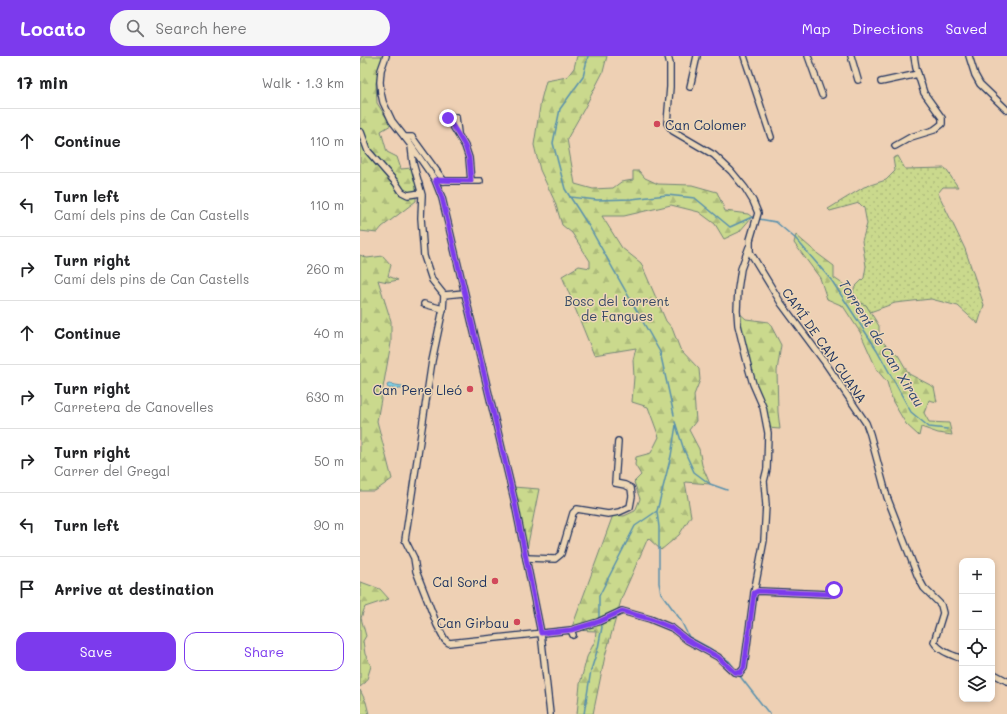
<!DOCTYPE html>
<meta charset="utf-8">
<style>
:root{--surface:#fff;--page:#f6f6f6;--text:#202124;--muted:#757577;--line:#e0e0e0;--accent:#7c3aed}
body{margin:0;font-family:Mali,sans-serif;background:var(--page);color:var(--text)}
.controls{position:absolute;right:12px;bottom:12px;display:grid;overflow:hidden;border-radius:8px;box-shadow:0 2px 6px #0003}
.controls button{width:36px;height:36px;display:grid;place-items:center;padding:0;border:0;border-bottom:1px solid var(--line);background:var(--surface);color:var(--text);font:20px sans-serif}
.stop{position:absolute;width:12px;height:12px;margin:-9px;border:3px solid #7c3aed;border-radius:50%;background:#fff}
.stop.end{background:#7c3aed;border-color:#fff;box-shadow:0 1px 4px #0008}
.list{margin:0;padding:0;list-style:none}
h2{display:flex;justify-content:space-between;align-items:center;height:52px;margin:0;padding:0 16px;font-size:17px}
h2 small{font-size:13px;font-weight:400;color:var(--muted)}
.list li{display:grid;grid-template-columns:26px 1fr auto;gap:12px;align-items:center;box-sizing:border-box;height:64px;padding:0 16px;border-top:1px solid var(--line)}
.list b{display:block;font-size:15px;white-space:nowrap}
.list p{margin:0;font-size:13px;white-space:nowrap;color:var(--muted)}
.list em{font-size:13px;font-style:normal;color:var(--muted)}
.actions{display:flex;gap:8px;padding:12px 16px}
.actions a{flex:1;padding:9px 0;border:1px solid var(--accent);border-radius:12px;text-align:center;font-size:14px;color:var(--accent)}
.actions .main{background:var(--accent);color:#fff}
.icon{flex:none;width:22px;height:22px;fill:none;stroke:currentColor;stroke-width:2;stroke-linecap:round;stroke-linejoin:round}
.map{position:relative;flex:none;width:647px;height:658px;overflow:hidden}
header{display:flex;align-items:center;gap:24px;box-sizing:border-box;height:56px;padding:0 20px;background:var(--accent);color:#fff}
header strong{font-size:19px}
nav{display:flex;gap:22px;margin-inline-start:auto;font-size:14px}
.search{width:280px;height:36px;background:var(--page);display:flex;align-items:center;gap:10px;box-sizing:border-box;padding:0 14px;border-radius:22px;color:var(--muted);font-size:15px}
main{display:flex}
aside{flex:1;background:var(--surface)}
.map>svg:first-child{display:block}
.grass{fill:url(#grass-dots);stroke:#728476}
.forest{fill:url(#forest-firs);stroke:#728476}
.water{fill:url(#water-ripples);stroke:#5990ad}
.lines{fill:none;stroke-linecap:round;stroke-linejoin:round}
.stream{stroke:#5990ad;stroke-width:1.5}
.minor-casing{stroke:#1b2f5e;stroke-width:8}
.minor{stroke:#eed7b6;stroke-width:5.5}
.route{stroke:#7c3aed;stroke-width:5}
.poi-dot{fill:#d1495b;stroke:#eed7b6;stroke-width:1.5}
.labels{text-anchor:middle;dominant-baseline:central;stroke-width:3;stroke-linejoin:round;paint-order:stroke}
.poi-label{font-size:13px;fill:#1b2f5e;stroke:#eed7b6;text-anchor:end}
.park-label{font-size:13px;fill:#354865;stroke:#eed7b6}
.street-label{font-size:13px;fill:#1b2f5e;stroke:#eed7b6}
.water-label{font-size:14px;font-style:italic;fill:#2b4772;stroke:#eed7b6}
</style>
<header>
<strong>Locato</strong>
<div class="search"><svg class="icon" aria-label="search" viewBox="0 0 24 24"><circle cx="10" cy="10" r="6"/><path d="M15 15l6 6"/></svg>Search here</div>
<nav><a>Map</a><a>Directions</a><a>Saved</a></nav>
</header>
<main>
<aside>
<h2>17 min<small>Walk · 1.3 km</small></h2>
<ul class="list">
<li><svg class="icon" aria-label="ahead" viewBox="0 0 24 24"><path d="M12 20V5M6 11l6-6 6 6"/></svg><div><b>Continue</b></div><em>110 m</em></li>
<li><svg class="icon" aria-label="left" viewBox="0 0 24 24"><path d="M17 20v-9H6M10 6l-5 5 5 5"/></svg><div><b>Turn left</b><p>Camí dels pins de Can Castells</p></div><em>110 m</em></li>
<li><svg class="icon" aria-label="right" viewBox="0 0 24 24"><path d="M7 20v-9h11M14 6l5 5-5 5"/></svg><div><b>Turn right</b><p>Camí dels pins de Can Castells</p></div><em>260 m</em></li>
<li><svg class="icon" aria-label="ahead" viewBox="0 0 24 24"><path d="M12 20V5M6 11l6-6 6 6"/></svg><div><b>Continue</b></div><em>40 m</em></li>
<li><svg class="icon" aria-label="right" viewBox="0 0 24 24"><path d="M7 20v-9h11M14 6l5 5-5 5"/></svg><div><b>Turn right</b><p>Carretera de Canovelles</p></div><em>630 m</em></li>
<li><svg class="icon" aria-label="right" viewBox="0 0 24 24"><path d="M7 20v-9h11M14 6l5 5-5 5"/></svg><div><b>Turn right</b><p>Carrer del Gregal</p></div><em>50 m</em></li>
<li><svg class="icon" aria-label="left" viewBox="0 0 24 24"><path d="M17 20v-9H6M10 6l-5 5 5 5"/></svg><div><b>Turn left</b></div><em>90 m</em></li>
<li><svg class="icon" aria-label="arrive" viewBox="0 0 24 24"><path d="M6 21V4h12l-3 4 3 4H6"/></svg><div><b>Arrive at destination</b></div></li>
</ul>
<div class="actions"><a class="main">Save</a><a>Share</a></div>
</aside>
<div class="map">
<svg width="647" height="658" viewBox="0 0 647 658">
<defs>
<pattern id="grass-dots" width="8" height="8" patternUnits="userSpaceOnUse"><rect width="8" height="8" fill="#cad98d"/><path d="M2 2h.1M6 6h.1" fill="none" stroke="#adbb7c" stroke-width="1.8" stroke-linecap="round"/></pattern>
<pattern id="forest-firs" width="22" height="20" patternUnits="userSpaceOnUse"><rect width="22" height="20" fill="#cad98d"/><path d="M5 1l3.5 6h-7zM16 11l3.5 6h-7z" fill="#adbb7c"/></pattern>
<pattern id="water-ripples" width="26" height="14" patternUnits="userSpaceOnUse"><rect width="26" height="14" fill="#83d0e1"/><path d="M2 4q2-2 4 0t4 0M15 11q2-2 4 0t4 0" fill="none" stroke="#71b3c3"/></pattern>
</defs>
<rect width="100%" height="100%" fill="#eed0b4"/>
<filter id="ink" filterUnits="userSpaceOnUse"><feTurbulence type="fractalNoise" baseFrequency=".025" numOctaves="2"/><feDisplacementMap in="SourceGraphic" scale="8" xChannelSelector="R" yChannelSelector="G"/><feConvolveMatrix kernelMatrix="1 2 1 2 8 2 1 2 1" color-interpolation-filters="sRGB"/></filter>
<g filter="url(#ink)">
<path class="grass" d="M538 100 545 113 585 112 598 131H583L578 137 605 193 624 249 618 268 598 250 571 243 535 247 510 256 506 249 495 246 493 235 495 231 504 222 506 210 502 185 507 168 504 152 499 147 470 155 468 153 504 131 526 124 535 115 533 102Z"/>
<g class="forest">
<path d="M2 0H23L16 27 17 47 31 69 21 75 27 96 37 101 41 113 52 112 56 127V145L22 171 17 177 0 175V10Z"/>
<path d="M217 0H247L243 16 224 53 207 83 215 128 233 133 253 132 261 126 273 124V115H279L285 122 298 128 332 129 357 136 365 155 388 158 392 161 379 176 364 183 355 168 339 156 311 149 264 160H242L262 192 281 207 306 265 312 272 320 293 339 313 340 324 334 339 336 365 329 374 339 393 342 409 350 428 325 426 331 460 319 479 301 494 288 482 262 541 245 600 233 658H217L220 628 227 601 235 585 236 575 211 574 253 459 264 460 275 455 280 443 274 426 281 419 275 409 276 401 291 397 299 381 288 351 272 346 274 321 273 304 276 292 234 299 202 220 219 210 230 212V205L212 177 202 169 195 146 180 114 174 89 181 44 186 25 207 21 214 12Z"/>
<path d="M436 179 458 198 474 210V222L493 235 495 246 506 249 519 270V283L538 299 549 318 574 331 577 346 569 344 564 357 569 366 589 367 592 379 578 377 561 371 559 380 546 368 533 346 527 326 517 314 500 276 483 250 467 243 460 222 434 187Z"/>
<path d="M0 199 7 202 23 200 31 209 28 220 38 224 28 226 18 224 31 265V287L17 365 32 423 15 435H0Z"/>
<path d="M377 255 386 263 409 266 421 289 417 315 418 356 420 373 407 372 389 314Z"/>
<path d="M153 431 179 433 167 493Z"/>
<path d="M0 526H1L20 533 29 543 5 551 1 562 6 580 3 585 5 598 11 610 6 626 0 631Z"/>
<path d="M0 634 6 646 9 658H0Z"/>
</g>
<path class="water" d="M29 328 42 330V333L28 332 27 329Z"/>
<g class="lines">
<g class="stream">
<path d="M228 0 223 21 200 53 193 87 205 133 230 172 300 296 314 359"/>
<path d="M210 141 237 144 271 143 307 139 335 142 370 171 392 161 395 162"/>
<path d="M399 163 416 166 436 183 472 225 517 294 551 356 569 371 587 373"/>
<path d="M316 369 324 394 334 416 350 428 367 434"/>
<path d="M297 456 299 471V527L301 537 320 563 329 581 351 593 369 605 376 614"/>
<path d="M379 619 407 655 410 658"/>
<path d="M224 658 231 614 238 592 242 571 239 562V540L275 470 297 455 311 400 316 369 315 366"/>
</g>
<defs>
<g id="minor">
<path d="M26 0 21 14 20 26 21 37 23 46 32 65 50 88 75 124 82 142 154 443 181 577 190 658"/>
<path d="M308 0 310 8V31L307 67 313 75 354 99 371 115 385 132 393 145 398 157 390 184V196L421 247 464 305 506 367 510 378 527 441 558 521 564 532 581 549 583 557 574 586C580 596 593 599 602 603"/>
<path d="M384 0 411 81"/>
<path d="M448 0 462 39"/>
<path d="M491 0 498 24"/>
<path d="M609 0 615 19 620 28 647 54"/>
<path d="M521 26 558 18"/>
<path d="M330 31 337 0"/>
<path d="M0 76H1L8 95 36 127 42 136 48 139 61 137"/>
<path d="M98 77 96 61 88 62 105 90 109 102 111 125"/>
<path d="M45 81H52L84 125"/>
<path d="M51 90 53 107 62 139 61 162 64 200 72 224 84 239"/>
<path d="M535 90 551 81 574 74 582 68V62L564 37 556 12 554 0"/>
<path d="M82 125H120"/>
<path d="M104 237 84 239 83 253 72 305 45 484 54 502 56 515 77 569 85 584 89 587 211 574 213 579"/>
<path d="M64 248 83 253"/>
<path d="M166 502 195 503 201 498 213 457 217 453 248 458 259 456 270 451 272 440 271 432 265 429 255 427 258 385"/>
<path d="M394 537 398 535 468 538 473 537 474 534"/>
<path d="M211 574 238 566 262 555 290 563 312 572 327 584 358 601 374 616 380 617 384 612 394 537 404 484 406 449 404 425 407 413 408 377 403 351 393 328 389 314 378 269 377 255 378 233 381 213 389 191"/>
<path d="M632 617 647 625"/>
</g>
</defs>
<use href="#minor" class="minor-casing"/>
<use href="#minor" class="minor"/>
</g>
</g>
<g class="lines" filter="url(#ink)">
<path class="route" d="M88 62 105 90 109 102 111 125 75 124 82 142 154 443 181 577 211 574 238 566 262 555 290 563 312 572 327 584 358 601 374 616 380 617 384 612 394 537 398 535 468 538 473 537 474 534"/>
</g>
<g class="poi-dot">
<circle cx="297" cy="68" r="4"/>
<circle cx="110" cy="333" r="4"/>
<circle cx="135" cy="525" r="4"/>
<circle cx="157" cy="566" r="4"/>
</g>
<g class="labels">
<g class="poi-label">
<text x="305" y="68" text-anchor="start">Can Colomer</text>
<text x="102" y="333">Can Pere Lleó</text>
<text x="127" y="525">Cal Sord</text>
<text x="149" y="566">Can Girbau</text>
</g>
<g class="park-label">
<text x="257" y="244">Bosc del torrent<tspan x="257" dy="15">de Fangues</tspan></text>
</g>
<g class="street-label">
<text transform="translate(465 289) rotate(55)">CAMÍ DE CAN CUANA</text>
</g>
<g class="water-label">
<text transform="translate(522 287) rotate(58)">Torrent de Can Xirau</text>
</g>
</g>
</svg>
<div class="controls">
<button>+</button>
<button>−</button>
<button><svg class="icon" aria-label="locate" viewBox="0 0 24 24"><circle cx="12" cy="12" r="6"/><path d="M12 2v4M12 18v4M2 12h4M18 12h4"/></svg></button>
<button><svg class="icon" aria-label="layers" viewBox="0 0 24 24"><path d="M12 4l9 5-9 5-9-5zM3 14l9 5 9-5"/></svg></button>
</div>
<div class="stop" style="left:474px;top:534px"></div>
<div class="stop end" style="left:88px;top:62px"></div>
</div>
</main>
